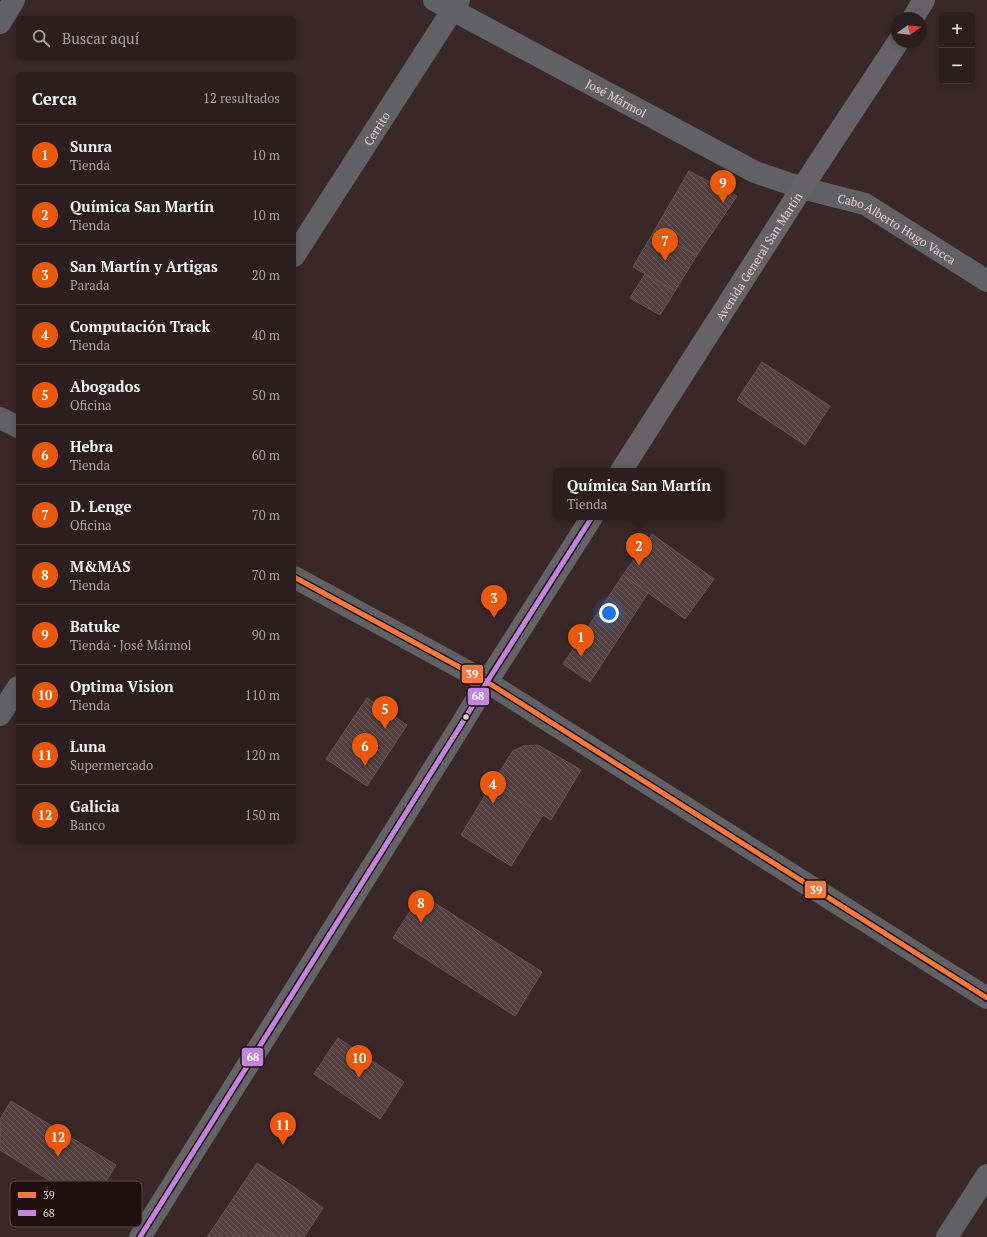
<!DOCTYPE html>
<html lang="es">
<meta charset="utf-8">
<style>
:root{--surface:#2c1e1e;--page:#382b2b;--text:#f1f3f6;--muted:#a6a2a4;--line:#483c3c;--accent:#ea580c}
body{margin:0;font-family:"PT Serif",serif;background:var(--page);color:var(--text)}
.controls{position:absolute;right:12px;top:12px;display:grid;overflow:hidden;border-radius:6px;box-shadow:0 2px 6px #0003}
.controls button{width:36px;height:36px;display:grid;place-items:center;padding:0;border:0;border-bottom:1px solid var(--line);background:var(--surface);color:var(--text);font:20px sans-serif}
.compass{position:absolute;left:891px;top:12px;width:36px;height:36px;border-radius:50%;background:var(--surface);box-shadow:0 2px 6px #0003;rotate:75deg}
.you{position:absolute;left:609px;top:613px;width:14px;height:14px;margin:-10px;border:3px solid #fff;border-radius:50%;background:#1a73e8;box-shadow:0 0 0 6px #1a73e833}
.badge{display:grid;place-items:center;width:26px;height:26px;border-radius:50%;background:var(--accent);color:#fff;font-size:13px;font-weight:700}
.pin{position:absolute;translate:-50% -33px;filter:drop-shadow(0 1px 2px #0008)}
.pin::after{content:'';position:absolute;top:21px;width:14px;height:12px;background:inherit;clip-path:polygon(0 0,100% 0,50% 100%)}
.popup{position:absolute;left:553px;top:468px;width:172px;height:52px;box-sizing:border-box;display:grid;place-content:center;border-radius:6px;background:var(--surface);filter:drop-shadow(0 1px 3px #0005);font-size:13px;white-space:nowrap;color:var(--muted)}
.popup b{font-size:15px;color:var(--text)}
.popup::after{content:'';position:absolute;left:50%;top:100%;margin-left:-8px;border:8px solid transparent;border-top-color:var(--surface)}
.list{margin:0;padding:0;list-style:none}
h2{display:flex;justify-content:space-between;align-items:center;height:52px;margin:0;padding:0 16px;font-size:17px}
h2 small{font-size:13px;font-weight:400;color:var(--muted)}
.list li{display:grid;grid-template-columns:26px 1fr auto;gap:12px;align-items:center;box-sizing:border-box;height:60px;padding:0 16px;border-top:1px solid var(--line)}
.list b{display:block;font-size:15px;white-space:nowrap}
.list p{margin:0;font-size:13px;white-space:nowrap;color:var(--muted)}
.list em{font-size:13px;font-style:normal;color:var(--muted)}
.icon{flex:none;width:22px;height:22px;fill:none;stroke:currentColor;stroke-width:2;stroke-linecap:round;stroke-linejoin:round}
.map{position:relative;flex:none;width:987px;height:1237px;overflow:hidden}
.search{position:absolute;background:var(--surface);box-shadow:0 2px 6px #0003;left:16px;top:16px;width:280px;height:44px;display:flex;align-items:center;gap:10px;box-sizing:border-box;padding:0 14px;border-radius:6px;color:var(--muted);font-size:15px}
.panel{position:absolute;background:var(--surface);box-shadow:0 2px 6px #0003;left:16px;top:72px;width:280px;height:772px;border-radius:6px}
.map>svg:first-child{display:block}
.building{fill:url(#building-back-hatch);stroke:#655555}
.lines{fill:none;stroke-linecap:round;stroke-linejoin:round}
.minor{stroke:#616165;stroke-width:22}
.secondary{stroke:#656367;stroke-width:22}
.bus-1-casing{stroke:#1f0f0f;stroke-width:8}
.bus-2-casing{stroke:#1f0f0f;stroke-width:8}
.bus-1{stroke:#f6793e;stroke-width:5}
.bus-2{stroke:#c483df;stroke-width:5}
.bus-dot{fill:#e8d0cf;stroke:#1f0f0f;stroke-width:1.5}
.labels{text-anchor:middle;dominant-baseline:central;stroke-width:3;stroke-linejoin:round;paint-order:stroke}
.street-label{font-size:12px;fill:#e8d0cf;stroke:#1f0f0f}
.key{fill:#1f0f0f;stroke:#5b4949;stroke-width:1}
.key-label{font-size:11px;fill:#e8d0cf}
.line-badge{stroke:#1f0f0f;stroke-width:1.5}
.badge-label{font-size:11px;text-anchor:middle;font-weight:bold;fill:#fff}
</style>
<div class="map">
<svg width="987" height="1237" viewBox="0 0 987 1237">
<defs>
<pattern id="building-back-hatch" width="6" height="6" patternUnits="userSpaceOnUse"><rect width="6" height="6" fill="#533f3f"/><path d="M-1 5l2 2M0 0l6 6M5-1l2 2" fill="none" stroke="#6c5a5a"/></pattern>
</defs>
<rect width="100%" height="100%" fill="#3a2828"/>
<g class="building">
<path d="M689 171 737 196 697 255 653 233Z"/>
<path d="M653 233 697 255 675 291 633 267Z"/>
<path d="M645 274 675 291 660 315 630 298Z"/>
<path d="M762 362 830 406 805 445 737 400Z"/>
<path d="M652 534 714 579 685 619 623 575Z"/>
<path d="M623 575 648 593 590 682 563 664Z"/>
<path d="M367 698 407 725 367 786 326 759Z"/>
<path d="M538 745 581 770 551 820 492 784 513 751 524 746Z"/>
<path d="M492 784 543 815 511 866 461 835Z"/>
<path d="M421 894 542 972 515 1016 393 938Z"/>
<path d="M338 1038 404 1082 380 1119 314 1074Z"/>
<path d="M11 1101 116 1165 91 1206 0 1150V1119Z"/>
<path d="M257 1163 294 1187 323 1208 304 1237H276L229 1205Z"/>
<path d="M229 1205 276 1237H207Z"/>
</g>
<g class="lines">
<g class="minor">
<path id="s1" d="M434 0 755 172 802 188 865 204 987 281"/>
<path d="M0 23 14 0"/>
<path id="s2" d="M294 256 459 0"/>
<path d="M0 418 18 427"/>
<path d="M294 577 487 682 987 998"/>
<path d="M0 715 18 687"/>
<path d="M947 1237 987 1175"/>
</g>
<g class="secondary">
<path d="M913 18 924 0"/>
<path id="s3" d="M621 471 802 188 898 42"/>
<path d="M140 1237 461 725 487 682 592 517"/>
</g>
<defs>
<path id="bus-1" d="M294 577 487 682 987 998"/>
<path id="bus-2" d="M140 1237 461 725 487 682 592 517"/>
</defs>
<use href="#bus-1" class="bus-1-casing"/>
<use href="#bus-2" class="bus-2-casing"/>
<use href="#bus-1" class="bus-1"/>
<use href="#bus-2" class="bus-2"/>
</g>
<circle class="bus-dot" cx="466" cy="717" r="3.5"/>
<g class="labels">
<g class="street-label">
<text stroke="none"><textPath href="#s1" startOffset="207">José Mármol</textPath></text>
<text stroke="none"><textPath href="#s2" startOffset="152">Cerrito</textPath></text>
<text stroke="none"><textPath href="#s1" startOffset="518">Cabo Alberto Hugo Vacca</textPath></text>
<text stroke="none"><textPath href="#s3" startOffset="255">Avenida General San Martín</textPath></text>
</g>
</g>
<rect x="10" y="1181" width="132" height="46" rx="6" class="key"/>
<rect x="18" y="1192" width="18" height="6" fill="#f6793e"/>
<rect x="18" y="1210" width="18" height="6" fill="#c483df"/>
<g class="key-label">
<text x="43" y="1199">39</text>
<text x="43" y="1217">68</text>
</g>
<g class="line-badge">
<rect x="461" y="664" width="23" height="20" rx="4" fill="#f6793e"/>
<rect x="467" y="687" width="23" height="19" rx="4" fill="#c483df"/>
<rect x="804" y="880" width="23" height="19" rx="4" fill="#f6793e"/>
<rect x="241" y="1047" width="23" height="20" rx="4" fill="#c483df"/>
</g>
<g class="badge-label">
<text x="472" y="678">39</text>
<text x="478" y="700">68</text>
<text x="816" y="894">39</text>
<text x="253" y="1061">68</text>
</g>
</svg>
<div class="controls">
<button>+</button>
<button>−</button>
</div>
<svg class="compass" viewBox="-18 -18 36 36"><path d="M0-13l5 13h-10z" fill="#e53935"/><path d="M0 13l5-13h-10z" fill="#a6a2a4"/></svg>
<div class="you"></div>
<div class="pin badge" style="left:581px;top:657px">1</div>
<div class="pin badge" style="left:639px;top:566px">2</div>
<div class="popup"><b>Química San Martín</b>Tienda</div>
<div class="pin badge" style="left:494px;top:618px">3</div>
<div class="pin badge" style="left:493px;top:804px">4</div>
<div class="pin badge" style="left:385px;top:729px">5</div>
<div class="pin badge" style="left:365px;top:766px">6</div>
<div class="pin badge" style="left:665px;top:261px">7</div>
<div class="pin badge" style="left:421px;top:923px">8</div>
<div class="pin badge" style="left:723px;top:203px">9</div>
<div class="pin badge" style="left:359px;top:1078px">10</div>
<div class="pin badge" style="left:283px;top:1145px">11</div>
<div class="pin badge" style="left:58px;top:1157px">12</div>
<div class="search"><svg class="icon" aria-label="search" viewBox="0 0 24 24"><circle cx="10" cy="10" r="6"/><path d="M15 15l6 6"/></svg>Buscar aquí</div>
<section class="panel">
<h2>Cerca<small>12 resultados</small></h2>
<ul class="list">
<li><span class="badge">1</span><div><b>Sunra</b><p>Tienda</p></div><em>10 m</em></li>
<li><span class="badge">2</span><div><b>Química San Martín</b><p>Tienda</p></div><em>10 m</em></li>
<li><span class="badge">3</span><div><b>San Martín y Artigas</b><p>Parada</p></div><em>20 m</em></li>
<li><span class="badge">4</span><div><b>Computación Track</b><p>Tienda</p></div><em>40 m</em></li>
<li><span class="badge">5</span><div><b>Abogados</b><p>Oficina</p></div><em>50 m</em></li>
<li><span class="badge">6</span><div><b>Hebra</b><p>Tienda</p></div><em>60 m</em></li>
<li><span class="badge">7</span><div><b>D. Lenge</b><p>Oficina</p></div><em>70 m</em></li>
<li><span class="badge">8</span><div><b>M&amp;MAS</b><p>Tienda</p></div><em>70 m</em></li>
<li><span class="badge">9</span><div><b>Batuke</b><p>Tienda · José Mármol</p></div><em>90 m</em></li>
<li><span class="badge">10</span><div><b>Optima Vision</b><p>Tienda</p></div><em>110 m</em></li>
<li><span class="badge">11</span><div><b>Luna</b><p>Supermercado</p></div><em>120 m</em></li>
<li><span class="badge">12</span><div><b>Galicia</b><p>Banco</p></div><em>150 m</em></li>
</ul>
</section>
</div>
